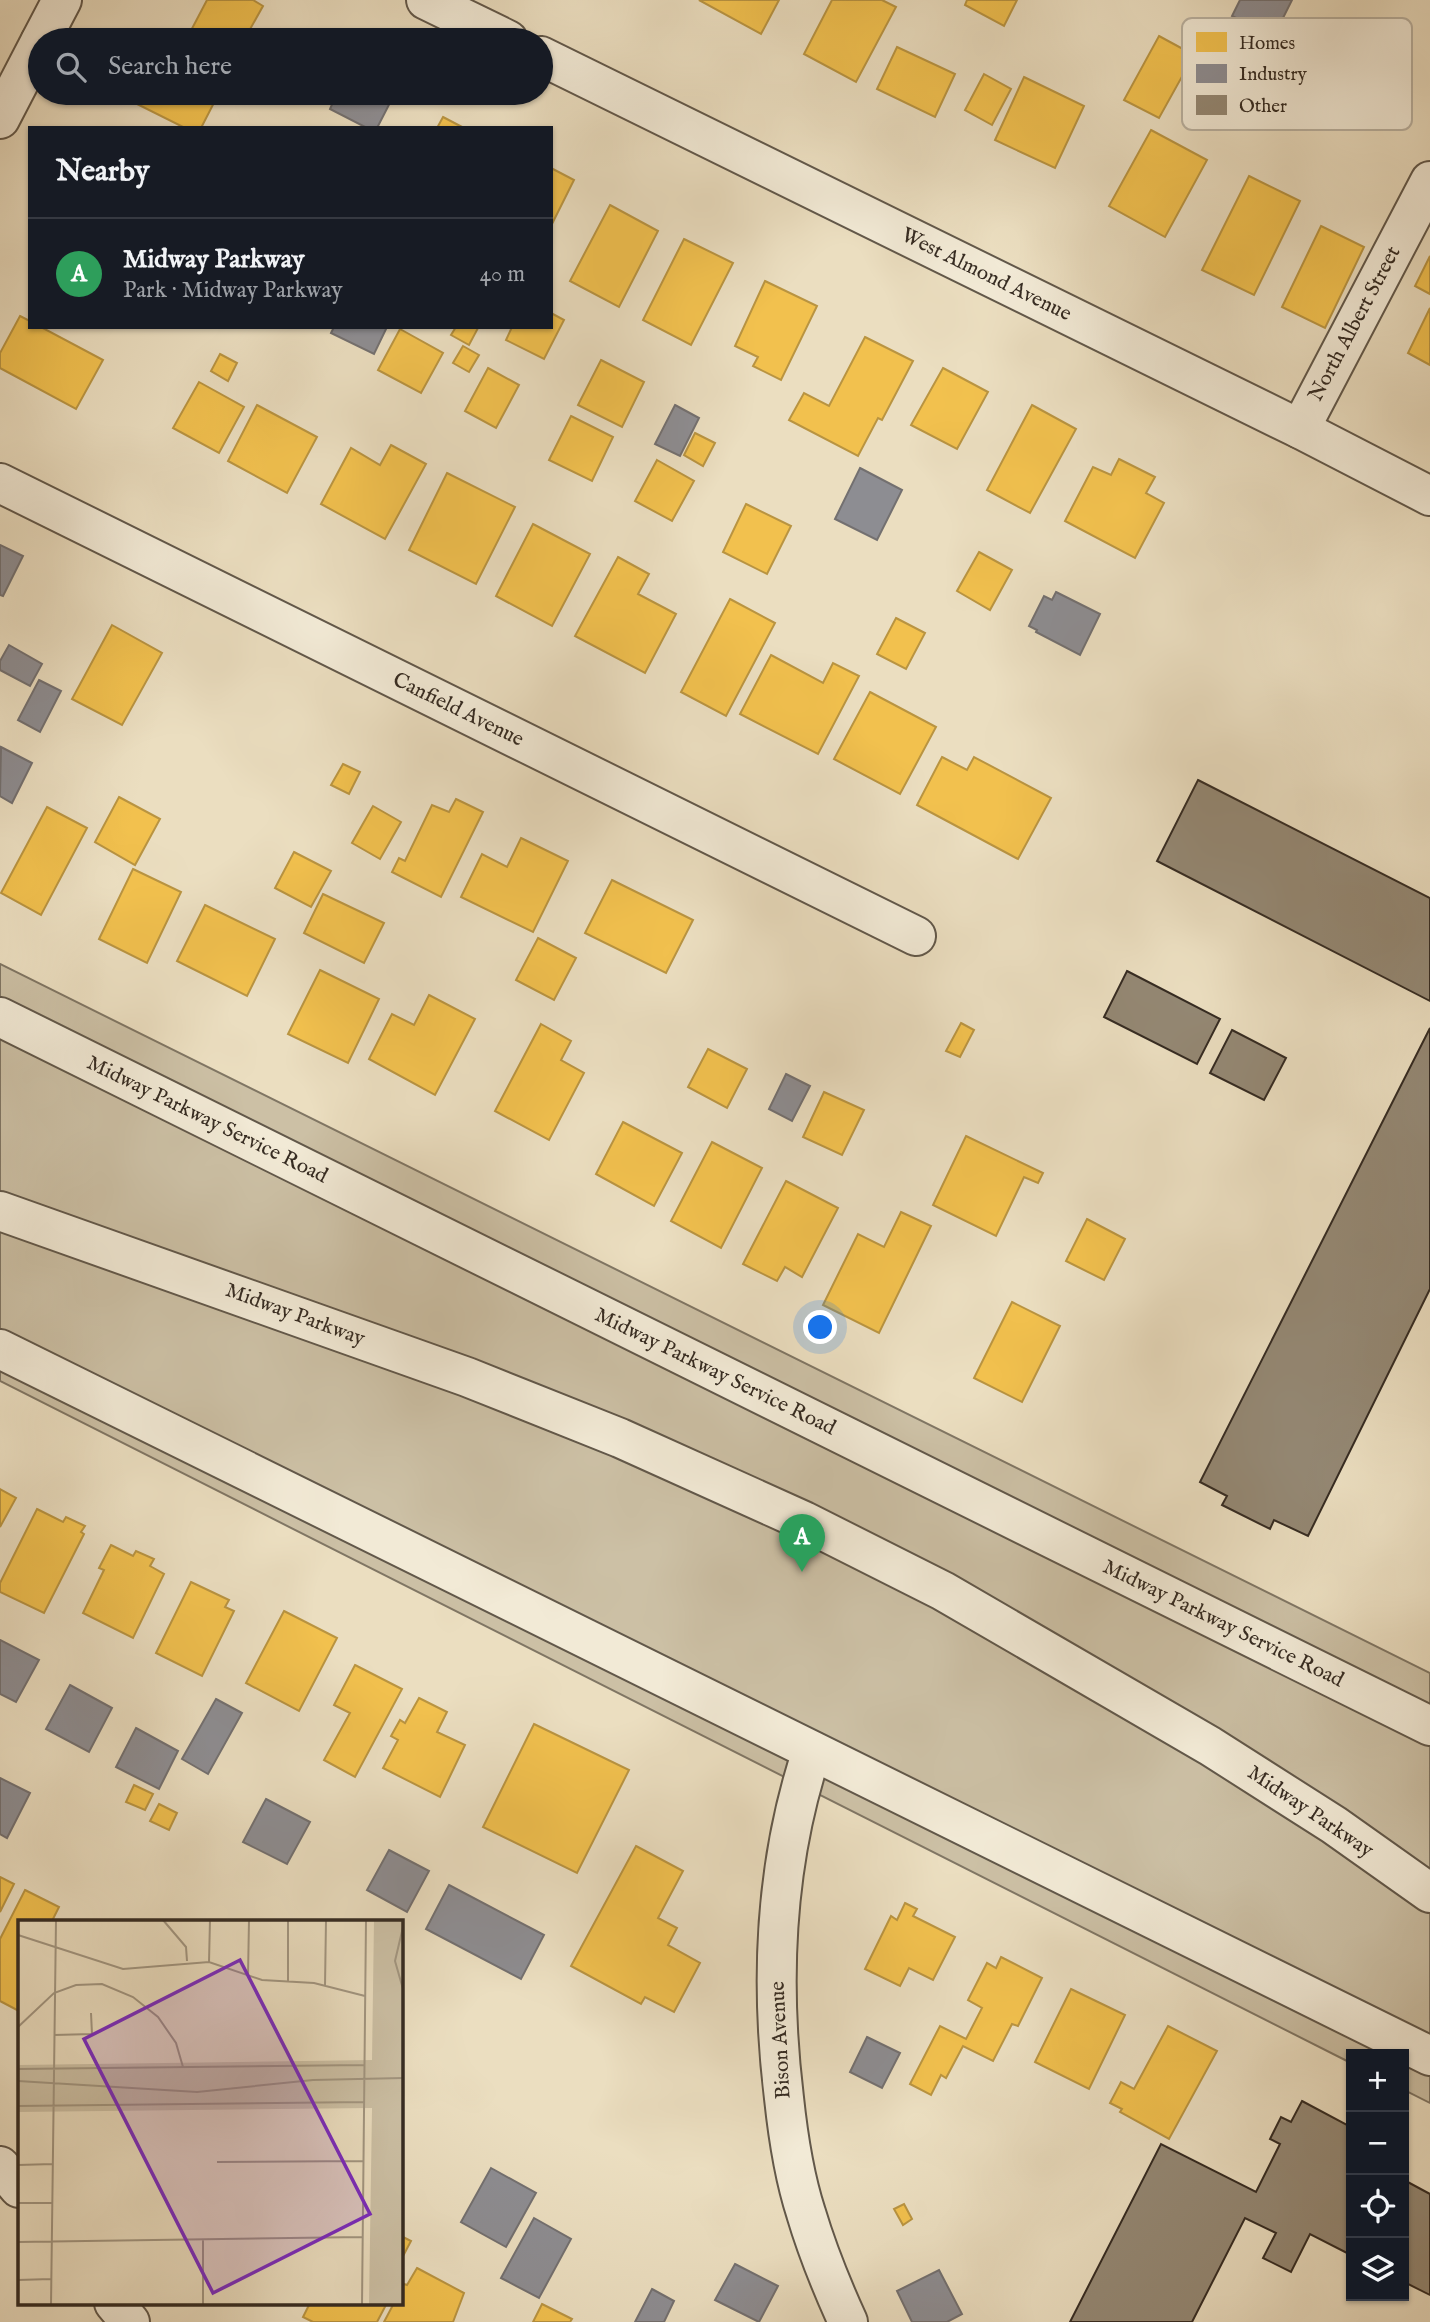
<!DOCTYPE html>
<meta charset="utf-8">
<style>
:root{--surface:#171b24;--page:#20242c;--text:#f1f3f6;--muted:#9ea1a6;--line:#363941;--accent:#0b8043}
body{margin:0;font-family:"IM FELL English",serif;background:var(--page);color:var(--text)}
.controls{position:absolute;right:21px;bottom:21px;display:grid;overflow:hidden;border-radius:0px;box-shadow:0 2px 5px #0004}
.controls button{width:63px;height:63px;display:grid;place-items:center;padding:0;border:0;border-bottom:2px solid var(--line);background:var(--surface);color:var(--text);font:35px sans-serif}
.you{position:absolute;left:821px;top:1328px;width:24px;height:24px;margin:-18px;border:5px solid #fff;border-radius:50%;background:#1a73e8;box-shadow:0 0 0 10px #1a73e833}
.badge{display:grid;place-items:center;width:46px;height:46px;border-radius:50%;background:var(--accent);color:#fff;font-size:23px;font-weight:700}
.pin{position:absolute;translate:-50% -58px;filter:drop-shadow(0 2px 4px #0008)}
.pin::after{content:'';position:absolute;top:37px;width:24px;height:21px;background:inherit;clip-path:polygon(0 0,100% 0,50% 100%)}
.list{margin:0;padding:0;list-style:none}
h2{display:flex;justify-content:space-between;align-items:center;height:91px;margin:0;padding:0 28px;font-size:30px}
h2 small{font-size:23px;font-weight:400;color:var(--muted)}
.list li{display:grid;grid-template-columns:46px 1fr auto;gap:21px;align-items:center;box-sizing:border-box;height:112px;padding:0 28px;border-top:2px solid var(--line)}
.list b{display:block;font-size:26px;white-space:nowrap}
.list p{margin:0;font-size:23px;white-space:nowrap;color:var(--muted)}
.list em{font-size:23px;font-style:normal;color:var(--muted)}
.icon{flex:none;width:38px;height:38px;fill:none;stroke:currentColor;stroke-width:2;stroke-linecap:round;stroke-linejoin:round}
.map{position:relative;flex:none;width:1430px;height:2322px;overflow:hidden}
.search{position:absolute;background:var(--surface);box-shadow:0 2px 5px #0004;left:28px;top:28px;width:525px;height:77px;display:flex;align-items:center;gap:18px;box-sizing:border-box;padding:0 24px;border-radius:38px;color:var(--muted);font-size:26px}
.panel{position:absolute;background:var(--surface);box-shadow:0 2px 5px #0004;left:28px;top:126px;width:525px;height:203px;border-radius:0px}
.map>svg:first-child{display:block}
.green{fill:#ccc0a5;stroke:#807664;stroke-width:2}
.homes{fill:#f2c14e;stroke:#b99441;stroke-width:2}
.industry{fill:#8d8d92;stroke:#737070;stroke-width:2}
.building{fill:#948874;stroke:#352b22;stroke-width:2}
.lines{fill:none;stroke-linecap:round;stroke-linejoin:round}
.minor-casing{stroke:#62584a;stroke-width:42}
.minor{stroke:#f2ead6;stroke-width:38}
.labels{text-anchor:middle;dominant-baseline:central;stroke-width:7;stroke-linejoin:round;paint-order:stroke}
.street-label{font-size:21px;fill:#352b22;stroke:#f2ead6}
.inset-road{fill:none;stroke:#a29681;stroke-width:2}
.view{fill:#7b2cbf;fill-opacity:0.15;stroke:#7b2cbf;stroke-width:3.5}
.inset-edge{fill:none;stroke:#352b22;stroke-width:3.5}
.key{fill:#f2ead6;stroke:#b9b1a0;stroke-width:2}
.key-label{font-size:19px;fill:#352b22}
</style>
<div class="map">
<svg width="1430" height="2322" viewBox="0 0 1430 2322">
<rect width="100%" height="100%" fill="#ebdec0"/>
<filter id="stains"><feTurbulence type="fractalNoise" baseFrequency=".00286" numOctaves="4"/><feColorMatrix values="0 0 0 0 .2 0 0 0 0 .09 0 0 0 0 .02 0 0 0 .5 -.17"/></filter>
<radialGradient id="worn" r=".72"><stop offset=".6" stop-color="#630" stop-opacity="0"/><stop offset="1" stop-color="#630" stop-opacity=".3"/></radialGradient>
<path class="green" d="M0 964 1430 1673V2103L1404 2090V2054H1351V2063L0 1381Z"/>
<g class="homes">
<path d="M207 0H253L263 6 244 40H186Z"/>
<path d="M699 0H779L761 34Z"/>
<path d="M832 0H882L896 7 856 82 804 54Z"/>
<path d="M967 0H1017L1004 26 965 5Z"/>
<path d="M1159 36 1194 55 1159 118 1124 100Z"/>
<path d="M897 47 955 74 935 117 877 89Z"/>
<path d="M984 74 1011 89 992 125 965 110Z"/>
<path d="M1024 77 1084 106 1055 168 995 140Z"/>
<path d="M140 93H219L201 128H185L135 103Z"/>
<path d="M443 117 464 128H437Z"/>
<path d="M1151 130 1207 160 1165 237 1109 206Z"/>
<path d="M551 168 574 180 551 226Z"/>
<path d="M1249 176 1300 201 1254 295 1202 270Z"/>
<path d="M610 205 658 231 619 307 570 281Z"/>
<path d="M1321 226 1364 247 1325 328 1282 307Z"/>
<path d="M684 239 733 263 691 345 643 320Z"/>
<path d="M1430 256V294L1415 286Z"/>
<path d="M765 281 817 306 781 380 753 366 758 357 735 346Z"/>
<path d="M1430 308V365L1408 353Z"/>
<path d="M551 313 564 320 544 359 506 340 512 327H551Z"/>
<path d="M20 316 30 321V327H41L103 360 76 409 0 368V353Z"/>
<path d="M456 327H477L478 328 469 345 451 335Z"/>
<path d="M400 329 443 353 421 393 378 370Z"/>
<path d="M865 337 913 361 882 420 878 418 858 456 789 420 804 393 829 406Z"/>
<path d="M463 346 479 355 469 372 453 363Z"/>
<path d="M220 354 237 363 228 381 211 371Z"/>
<path d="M601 360 644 382 622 427 578 405Z"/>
<path d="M488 368 519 385 496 428 465 411Z"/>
<path d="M943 368 988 392 957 449 911 425Z"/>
<path d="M199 382 244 407 219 453 173 428Z"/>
<path d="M257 405 317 437 287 493 228 461Z"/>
<path d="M1032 405 1076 429 1030 513 987 490Z"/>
<path d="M571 416 613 437 592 481 549 460Z"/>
<path d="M695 433 715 443 703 466 684 455Z"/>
<path d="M391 445 426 464 385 539 321 504 351 448 380 465Z"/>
<path d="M1119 459 1155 477 1146 493 1164 503 1135 558 1065 521 1093 467 1111 475Z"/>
<path d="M657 460 694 481 672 521 635 501Z"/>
<path d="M447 473 515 507 476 584 409 550Z"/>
<path d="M746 504 791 526 767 574 723 552Z"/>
<path d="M533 524 590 554 552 626 496 596Z"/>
<path d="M979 552 1012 570 990 610 957 591Z"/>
<path d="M618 557 649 574 638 594 676 614 645 673 575 636Z"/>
<path d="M730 599 775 623 726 716 681 692Z"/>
<path d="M896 618 925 633 906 669 877 654Z"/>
<path d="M112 625 162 653 122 725 72 699Z"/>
<path d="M771 655 823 683 833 663 859 676 818 754 740 714Z"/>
<path d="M870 692 936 727 900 794 834 759Z"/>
<path d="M942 757 967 770 974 757 1051 798 1018 859 917 805Z"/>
<path d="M343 764 360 772 349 794 331 785Z"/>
<path d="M119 797 160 819 135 865 95 842Z"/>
<path d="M456 799 483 812 441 897 392 872 399 858 405 861 432 805 449 812Z"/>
<path d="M373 806 401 822 380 859 352 843Z"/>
<path d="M47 807 87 828 41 915 1 893Z"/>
<path d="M521 838 568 861 533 932 461 897 482 854 507 867Z"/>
<path d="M294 852 331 871 311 907 275 888Z"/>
<path d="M133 869 181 892 147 963 99 939Z"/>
<path d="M612 880 693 920 666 973 585 933Z"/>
<path d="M323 894 384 923 364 963 304 933Z"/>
<path d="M205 905 275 939 247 996 177 961Z"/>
<path d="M538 938 576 958 554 1000 516 980Z"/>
<path d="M320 970 379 999 348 1063 288 1034Z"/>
<path d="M429 995 475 1019 435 1095 369 1059 392 1014 414 1025Z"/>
<path d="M961 1023 974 1030 960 1057 946 1051Z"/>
<path d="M541 1024 571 1041 561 1060 584 1073 549 1140 495 1111Z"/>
<path d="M708 1049 747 1069 727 1108 688 1087Z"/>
<path d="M824 1092 864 1110 842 1155 803 1137Z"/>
<path d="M623 1122 682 1153 654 1206 596 1174Z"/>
<path d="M966 1136 1043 1173 1038 1183 1024 1177 996 1236 933 1205Z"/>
<path d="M712 1142 762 1168 721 1248 671 1221Z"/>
<path d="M786 1181 838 1208 802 1277 785 1267 777 1281 743 1264Z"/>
<path d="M901 1212 931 1226 879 1333 823 1305 858 1234 884 1247Z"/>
<path d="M1087 1219 1125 1239 1104 1280 1066 1261Z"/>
<path d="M1012 1302 1060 1326 1022 1402 974 1378Z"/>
<path d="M0 1489 16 1498 0 1527Z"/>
<path d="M37 1509 63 1522 66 1517 85 1526 81 1532 84 1534 44 1613 0 1592V1583Z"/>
<path d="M111 1545 133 1556 136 1551 154 1559 150 1566 164 1574 133 1638 83 1613 104 1570 99 1568Z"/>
<path d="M191 1582 229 1600 225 1607 234 1611 202 1676 156 1653Z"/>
<path d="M284 1611 337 1638 299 1711 246 1683Z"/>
<path d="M355 1665 402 1689 355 1777 324 1760 350 1713 334 1705Z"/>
<path d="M419 1698 447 1712 437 1732 465 1745 440 1797 383 1768 398 1740 391 1736 400 1720 405 1723Z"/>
<path d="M534 1724 629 1770 577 1873 483 1827Z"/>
<path d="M134 1785 153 1794 145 1810 126 1802Z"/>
<path d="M159 1804 177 1813 169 1830 150 1821Z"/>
<path d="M636 1846 683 1871 658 1918 677 1928 668 1945 700 1963 674 2012 645 1997 641 2004 571 1966Z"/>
<path d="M0 1877 14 1884 0 1912Z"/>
<path d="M25 1890 59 1907 52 1921H19V2011L0 2001V1939Z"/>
<path d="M905 1903 917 1909 913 1916 955 1937 933 1980 909 1968 900 1986 865 1969 891 1916 897 1920Z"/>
<path d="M1001 1957 1042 1978 1018 2026 1012 2024 993 2061 963 2046 946 2078 941 2075 931 2095 910 2084 940 2026 966 2039 982 2008 968 2000 987 1963 996 1968Z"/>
<path d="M1071 1989 1125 2015 1089 2089 1035 2062Z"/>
<path d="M1168 2026 1217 2051 1169 2139 1120 2112 1122 2109 1110 2103 1121 2082 1134 2089Z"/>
<path d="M904 2204 912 2219 903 2225 894 2209Z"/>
<path d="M401 2236 411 2241 401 2260Z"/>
<path d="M417 2268 464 2293 453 2322H384L394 2303H401V2289L404 2284 407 2285Z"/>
<path d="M310 2303H387L377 2322H313L303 2317Z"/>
<path d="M542 2304 572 2319 570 2322H533Z"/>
</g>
<g class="industry">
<path d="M1240 0H1292L1274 36 1232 16Z"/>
<path d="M337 93H395L377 128H367L330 109Z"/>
<path d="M334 327H387L374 354 331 333Z"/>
<path d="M675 405 699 418 680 456 655 444Z"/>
<path d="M860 468 902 490 877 540 835 519Z"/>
<path d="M0 545 23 556 3 596 0 595Z"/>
<path d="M1056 592 1100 614 1080 655 1036 632 1037 630 1029 626 1044 596 1052 600Z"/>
<path d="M9 645 42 664 30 686 0 670V661Z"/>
<path d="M39 680 61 691 40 732 18 720Z"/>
<path d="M1 747 32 763 12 803 0 796Z"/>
<path d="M786 1074 810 1086 792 1121 769 1109Z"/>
<path d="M0 1640 39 1660 16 1702 0 1694Z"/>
<path d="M70 1685 112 1708 89 1752 46 1729Z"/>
<path d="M216 1699 242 1713 208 1774 182 1759Z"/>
<path d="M136 1728 178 1751 159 1789 116 1767Z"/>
<path d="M0 1778 30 1793 7 1838 0 1834Z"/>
<path d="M266 1799 310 1822 287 1864 243 1842Z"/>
<path d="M389 1850 429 1871 407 1912 367 1890Z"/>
<path d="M449 1885 544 1935 521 1979 426 1929Z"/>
<path d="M867 2037 900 2053 882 2088 850 2072Z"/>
<path d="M491 2168 536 2193 506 2247 461 2222Z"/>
<path d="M534 2218 571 2239 539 2298 501 2278Z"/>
<path d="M735 2264 778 2286 759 2322 715 2300Z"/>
<path d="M939 2270 962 2314 947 2322H912L897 2291Z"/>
<path d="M652 2289 674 2301 664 2322H635Z"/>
</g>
<g class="building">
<path d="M1198 780 1430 898V1001L1157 861Z"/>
<path d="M1127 971 1220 1019 1197 1064 1104 1017Z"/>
<path d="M1430 1028V1289L1308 1536 1274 1520 1270 1529 1222 1505 1227 1496 1200 1482Z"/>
<path d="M1232 1030 1286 1058 1264 1100 1210 1073Z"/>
<path d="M1302 2101 1351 2127V2255L1310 2234 1291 2272 1263 2258 1276 2233 1245 2218 1192 2322H1070L1161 2144 1256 2192 1280 2144 1270 2139 1281 2117 1291 2122Z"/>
<path d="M1404 2180 1430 2194V2295L1404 2282Z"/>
</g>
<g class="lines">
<defs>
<g id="minor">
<path d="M426 0 508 40"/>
<path d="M41 40 62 0"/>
<path d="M541 56 1300 429 1430 496"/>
<path d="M0 119 40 42"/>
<path d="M1300 429 1430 181"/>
<path d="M0 483 916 936"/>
<path d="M0 1017 1430 1726"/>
<path d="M0 1211 467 1377 620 1438 804 1521 943 1591 1210 1746 1334 1825 1430 1893"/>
<path d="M0 1349 1430 2056"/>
<path d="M812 1751C775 1862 770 1983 784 2098 788 2136 794 2176 806 2213 817 2250 832 2287 848 2322"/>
<path d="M0 2166 19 2188"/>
<path d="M114 2303 130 2322"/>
</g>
</defs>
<use href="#minor" class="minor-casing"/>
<use href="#minor" class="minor"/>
</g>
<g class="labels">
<g class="street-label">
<text transform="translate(986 275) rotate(26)">West Almond Avenue</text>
<text transform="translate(1355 324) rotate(-62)">North Albert Street</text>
<text transform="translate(458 710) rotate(26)">Canfield Avenue</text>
<text transform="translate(207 1120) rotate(26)">Midway Parkway Service Road</text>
<text transform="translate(295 1315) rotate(20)">Midway Parkway</text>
<text transform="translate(715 1372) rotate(26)">Midway Parkway Service Road</text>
<text transform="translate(1223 1624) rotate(26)">Midway Parkway Service Road</text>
<text transform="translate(1310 1812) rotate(34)">Midway Parkway</text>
<text transform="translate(781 2040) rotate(-93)">Bison Avenue</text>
</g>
</g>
<g transform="translate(18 1920)">
<rect width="385" height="385" fill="#ebdec0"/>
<path d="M356 0H385V385H351L354 188 0 192V145L354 140Z" fill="#ccc0a5"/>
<path class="inset-road" d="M145 0 168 27 169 41M385 7 377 41 385 69M0 15 105 49 191 42 244 60 296 63 347 76M191 42 192 0M230 56 231 0M270 62V0M307 66 308 0M0 107 36 73 58 65 84 64 115 77 140 97 158 123 165 147M36 115 74 114 73 93M0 149 346 145M0 161 179 172 295 160 385 158M0 186 346 182M199 242 345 241M0 245 35 244M0 283H34M0 322 344 317M0 360 33 359M33 385 38 0M185 385V319M344 385 348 0"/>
<path class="view" d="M222 40 352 294 195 373 66 119Z"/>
<rect width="385" height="385" class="inset-edge"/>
</g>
<rect x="1182" y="18" width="230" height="112" rx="10" class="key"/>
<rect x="1196" y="32" width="31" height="20" fill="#f2c14e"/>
<rect x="1196" y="64" width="31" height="19" fill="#8d8d92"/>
<rect x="1196" y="95" width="31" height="20" fill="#948874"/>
<g class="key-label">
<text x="1239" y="49">Homes</text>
<text x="1239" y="80">Industry</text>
<text x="1239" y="112">Other</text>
</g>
<rect width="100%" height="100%" filter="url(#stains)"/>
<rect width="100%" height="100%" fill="url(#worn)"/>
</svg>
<div class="controls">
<button>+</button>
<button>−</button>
<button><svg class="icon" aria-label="locate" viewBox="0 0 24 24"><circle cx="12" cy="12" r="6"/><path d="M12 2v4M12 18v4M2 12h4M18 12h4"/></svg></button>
<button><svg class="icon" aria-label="layers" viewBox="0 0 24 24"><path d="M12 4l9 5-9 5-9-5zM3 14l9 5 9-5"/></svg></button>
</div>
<div class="you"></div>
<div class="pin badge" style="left:802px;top:1572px;background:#2e9e5b">A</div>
<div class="search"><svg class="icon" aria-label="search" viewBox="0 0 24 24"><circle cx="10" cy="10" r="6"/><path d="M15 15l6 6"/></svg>Search here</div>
<section class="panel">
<h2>Nearby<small></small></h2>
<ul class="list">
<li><span class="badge" style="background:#2e9e5b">A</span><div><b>Midway Parkway</b><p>Park · Midway Parkway</p></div><em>40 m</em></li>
</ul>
</section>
</div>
